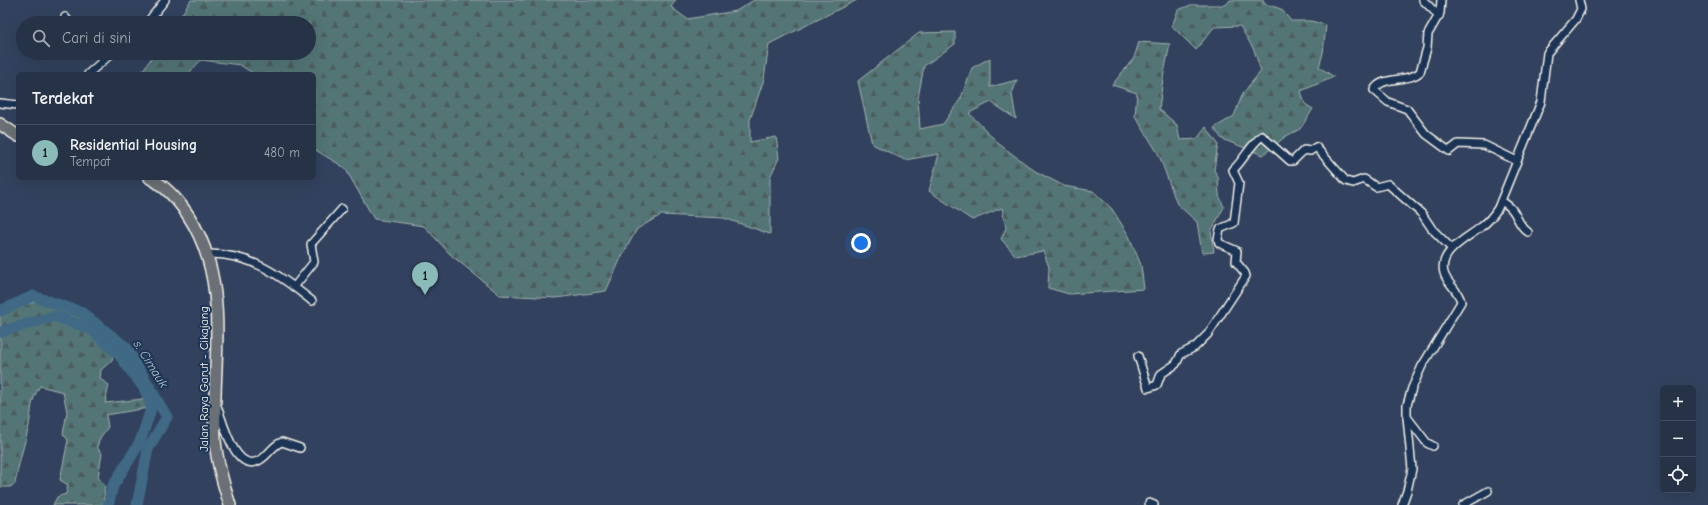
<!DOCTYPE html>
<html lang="id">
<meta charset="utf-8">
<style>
:root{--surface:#263246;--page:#323e51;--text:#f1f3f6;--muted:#a4aab3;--line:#424d5f;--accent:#8bbbb9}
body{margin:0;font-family:"Comic Neue",sans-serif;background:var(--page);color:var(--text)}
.controls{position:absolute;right:12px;bottom:12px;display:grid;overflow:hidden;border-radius:6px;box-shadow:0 4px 16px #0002}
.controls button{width:36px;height:36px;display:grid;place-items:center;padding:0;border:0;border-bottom:1px solid var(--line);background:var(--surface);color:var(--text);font:20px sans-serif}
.you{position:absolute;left:861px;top:243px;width:14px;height:14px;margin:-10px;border:3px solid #fff;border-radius:50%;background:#1a73e8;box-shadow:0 0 0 6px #1a73e833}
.badge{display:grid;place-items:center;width:26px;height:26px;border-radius:50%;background:var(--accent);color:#111;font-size:13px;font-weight:700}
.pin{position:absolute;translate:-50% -33px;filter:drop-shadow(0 1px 2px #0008)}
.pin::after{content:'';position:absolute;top:21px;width:14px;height:12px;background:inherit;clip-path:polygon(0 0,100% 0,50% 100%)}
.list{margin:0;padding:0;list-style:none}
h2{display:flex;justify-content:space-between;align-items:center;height:52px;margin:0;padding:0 16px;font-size:17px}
h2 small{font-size:13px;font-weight:400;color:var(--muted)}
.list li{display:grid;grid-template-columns:26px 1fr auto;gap:12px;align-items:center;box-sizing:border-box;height:56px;padding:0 16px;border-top:1px solid var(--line)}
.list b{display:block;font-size:15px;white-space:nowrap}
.list p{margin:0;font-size:13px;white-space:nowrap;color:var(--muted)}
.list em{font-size:13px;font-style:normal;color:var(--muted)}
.icon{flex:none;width:22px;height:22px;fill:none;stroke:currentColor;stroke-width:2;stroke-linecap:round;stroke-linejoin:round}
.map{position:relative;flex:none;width:1708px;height:505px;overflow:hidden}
.search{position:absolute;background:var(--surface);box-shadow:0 4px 16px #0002;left:16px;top:16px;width:300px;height:44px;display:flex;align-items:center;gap:10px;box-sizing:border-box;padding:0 14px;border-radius:22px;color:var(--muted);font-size:15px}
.panel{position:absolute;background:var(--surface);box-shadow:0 4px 16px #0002;left:16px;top:72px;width:300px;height:108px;border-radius:6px}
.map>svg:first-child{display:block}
.forest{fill:url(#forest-firs);stroke:#a3b3af}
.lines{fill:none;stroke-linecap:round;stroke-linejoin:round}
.river{stroke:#3f6986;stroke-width:11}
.street-casing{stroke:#f4f1e8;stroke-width:10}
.primary-casing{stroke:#f4f1e8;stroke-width:14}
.street{stroke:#1d3557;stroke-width:7}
.primary{stroke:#6a7074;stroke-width:11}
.labels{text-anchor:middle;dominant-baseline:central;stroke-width:4;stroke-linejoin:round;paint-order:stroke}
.street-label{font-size:12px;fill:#f4f1e8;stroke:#1d3557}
.water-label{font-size:13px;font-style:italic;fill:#b5c1c6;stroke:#1d3557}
</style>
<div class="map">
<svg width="1708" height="505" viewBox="0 0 1708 505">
<defs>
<pattern id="forest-firs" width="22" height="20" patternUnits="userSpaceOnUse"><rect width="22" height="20" fill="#527576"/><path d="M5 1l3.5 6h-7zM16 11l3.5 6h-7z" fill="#4d5c5c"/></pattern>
</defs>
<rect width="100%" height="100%" fill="#32425e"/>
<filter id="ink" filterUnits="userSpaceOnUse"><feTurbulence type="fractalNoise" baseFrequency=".025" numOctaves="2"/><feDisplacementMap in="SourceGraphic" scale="8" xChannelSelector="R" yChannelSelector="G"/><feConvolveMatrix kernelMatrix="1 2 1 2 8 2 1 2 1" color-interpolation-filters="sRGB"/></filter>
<g filter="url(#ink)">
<g class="forest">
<path d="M191 0H676L671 7 687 19 736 11 754 0H857L769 44 764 79 750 120V142L776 137 779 158 770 177V234L724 218 661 215 637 229 621 258 606 291 556 298 500 295 451 255 424 226 374 219 345 168 314 149V74H254L240 65 201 60 188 74H140L155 53H309V23H176Z"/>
<path d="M1230 0H1264L1263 3 1281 9 1291 21H1311L1326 25 1323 53 1319 67 1334 77 1301 91 1305 104 1313 109 1300 129 1286 136 1263 155 1222 139 1214 128 1234 116 1243 93 1261 71 1254 50 1240 26 1214 27 1196 50 1172 26 1178 10 1191 5H1226Z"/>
<path d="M955 32V44L924 66 918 98 920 129 943 124 961 98 972 68 990 58V87L1017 80 1012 94 1016 119 991 102 969 113 999 144 1035 171 1064 186 1093 191 1112 209 1129 236 1141 265 1144 289 1069 294 1048 288 1049 267 1043 251 1016 256 1001 239 1006 228 1002 208 972 220 929 191 939 154 905 160 872 144 858 81 919 33Z"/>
<path d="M1139 42 1170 44 1163 78 1159 109 1177 125 1180 140 1197 139 1206 127 1218 144 1214 170 1218 177 1219 195 1224 207 1211 231 1214 252 1202 253 1197 222 1177 204 1159 155 1135 116 1137 93 1112 85 1134 58Z"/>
<path d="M37 301 77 314 116 347 112 360 101 370 100 379 109 385 105 403 144 399 148 408 106 415 108 427 100 438 97 447 102 454 98 477 105 486 103 505H53L57 497 66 494 68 485 60 480 68 440 63 434 67 412 63 392 40 386C30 401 32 409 29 426 24 446 18 464 15 484L10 487H0V315L6 311Z"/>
</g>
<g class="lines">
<g class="river">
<path d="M0 311 33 296 81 312 126 347 167 417 148 449 137 505"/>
<path d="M0 332 55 316 91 329 119 355 144 388 152 406 140 442 113 486 108 505"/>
</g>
<defs>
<g id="street">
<path d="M1423 0 1439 16"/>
<path d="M1441 0 1440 13 1428 34 1427 48 1420 72C1408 83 1382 75 1374 90L1388 102 1407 109 1426 134 1449 151 1458 144 1484 145 1517 161"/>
<path d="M65 17 70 23"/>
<path d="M147 23 165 0"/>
<path d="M97 53 103 60"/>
<path d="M88 74 112 53"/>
<path d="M0 103 18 105"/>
<path d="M1501 201C1520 211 1514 222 1528 232"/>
<path d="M207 254C250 253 280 275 312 301"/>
<path d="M294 287 314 262 311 244 342 209"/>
<path d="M1138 356 1148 388 1157 385 1161 374 1176 364 1181 354 1195 347 1208 334 1246 276 1245 273 1236 262 1237 251 1219 243 1218 239 1220 229 1234 223 1239 183 1233 170C1244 160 1249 146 1262 136L1290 161H1293L1304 150 1310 151 1316 147 1346 181 1353 183 1364 179 1376 187 1388 184 1422 214 1432 229 1452 249"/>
<path d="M217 406C223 422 235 472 258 461 268 457 272 445 282 442L300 448"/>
<path d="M1407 417 1427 443 1433 446"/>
<path d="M1149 503 1154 505"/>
<path d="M1402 505 1407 491 1412 469 1407 417V405L1412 388 1422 366 1461 302C1459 290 1447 284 1444 273 1438 251 1468 238 1481 227 1488 222 1493 216 1498 208L1541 102 1547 53 1576 19 1581 9 1579 0"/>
<path d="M1463 505 1488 491"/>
</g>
<g id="primary">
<path d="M0 124 18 136"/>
<path d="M150 178C167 187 178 200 188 215 233 284 211 364 215 440 217 463 223 483 230 505"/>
</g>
</defs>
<use href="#street" class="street-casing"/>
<use href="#primary" class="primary-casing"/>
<use href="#street" class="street"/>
<use href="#primary" class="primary"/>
</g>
</g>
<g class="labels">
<g class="street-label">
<text transform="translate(204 379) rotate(-90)">Jalan Raya Garut - Cikajang</text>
</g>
<g class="water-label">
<text transform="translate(151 364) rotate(58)">s. Cimauk</text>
</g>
</g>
</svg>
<div class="controls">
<button>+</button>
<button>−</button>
<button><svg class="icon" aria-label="locate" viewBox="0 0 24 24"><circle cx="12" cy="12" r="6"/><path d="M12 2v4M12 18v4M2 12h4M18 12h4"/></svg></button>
</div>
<div class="you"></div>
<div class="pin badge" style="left:425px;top:295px">1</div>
<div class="search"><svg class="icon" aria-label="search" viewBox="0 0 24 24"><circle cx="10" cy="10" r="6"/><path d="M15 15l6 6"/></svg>Cari di sini</div>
<section class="panel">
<h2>Terdekat<small></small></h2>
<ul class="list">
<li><span class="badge">1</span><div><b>Residential Housing</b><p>Tempat</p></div><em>480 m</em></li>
</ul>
</section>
</div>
